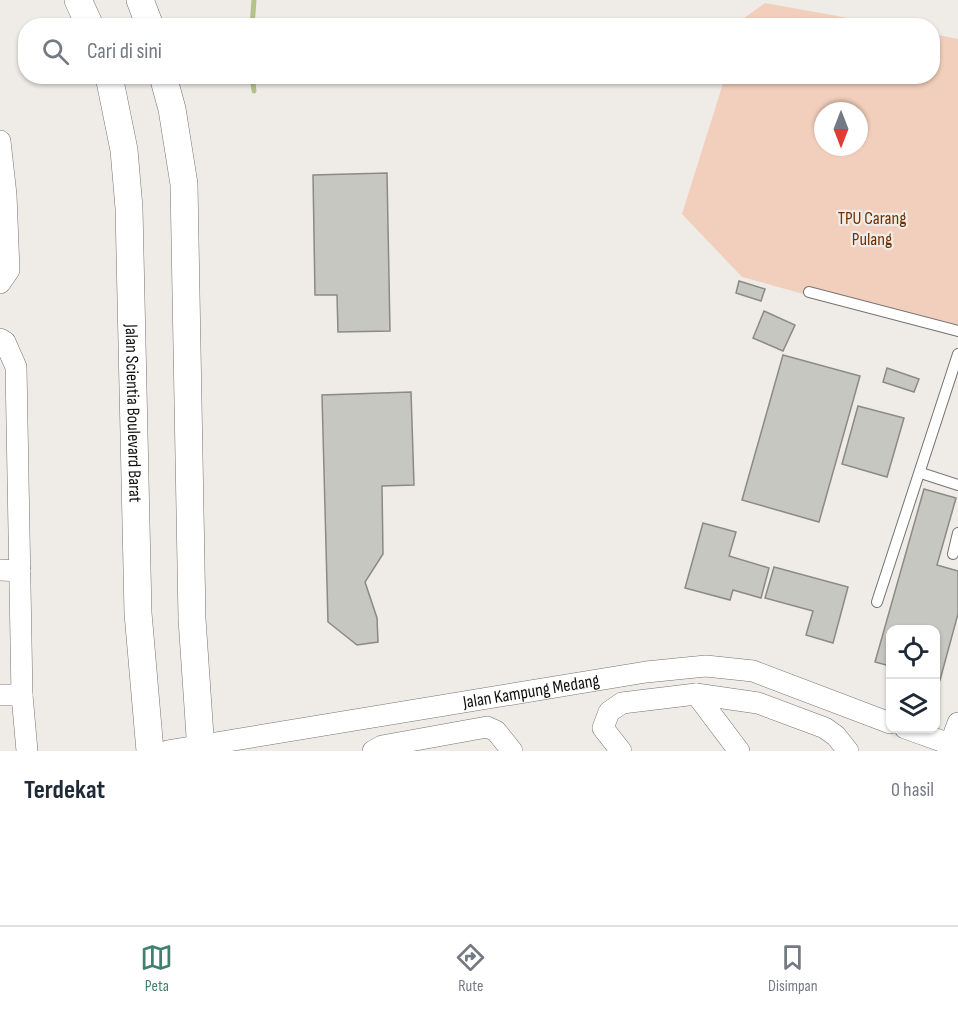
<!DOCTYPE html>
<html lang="id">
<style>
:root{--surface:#fff;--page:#f6f6f7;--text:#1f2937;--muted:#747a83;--line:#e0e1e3;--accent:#408070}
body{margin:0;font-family:"Sofia Sans Condensed",sans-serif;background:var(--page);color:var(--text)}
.controls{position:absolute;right:18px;bottom:18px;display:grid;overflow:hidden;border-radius:12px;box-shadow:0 2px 4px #0004}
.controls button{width:54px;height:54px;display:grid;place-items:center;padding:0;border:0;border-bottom:2px solid var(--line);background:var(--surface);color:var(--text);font:30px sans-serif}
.compass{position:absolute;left:814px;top:102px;width:54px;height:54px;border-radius:50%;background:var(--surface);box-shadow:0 2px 4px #0004;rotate:180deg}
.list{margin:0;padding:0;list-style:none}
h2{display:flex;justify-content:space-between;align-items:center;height:78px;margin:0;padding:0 24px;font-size:26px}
h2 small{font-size:20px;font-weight:400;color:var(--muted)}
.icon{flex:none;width:33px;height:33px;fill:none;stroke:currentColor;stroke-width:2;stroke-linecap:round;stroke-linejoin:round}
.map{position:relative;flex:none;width:958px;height:751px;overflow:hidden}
.search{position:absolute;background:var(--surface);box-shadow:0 2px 4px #0004;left:18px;right:18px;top:18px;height:66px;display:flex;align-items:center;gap:15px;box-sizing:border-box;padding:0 21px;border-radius:24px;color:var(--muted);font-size:22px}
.sheet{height:174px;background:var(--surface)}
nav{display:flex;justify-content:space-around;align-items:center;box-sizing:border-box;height:84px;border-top:2px solid var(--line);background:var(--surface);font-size:16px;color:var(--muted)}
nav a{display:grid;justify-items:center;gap:3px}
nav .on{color:var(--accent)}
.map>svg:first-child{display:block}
.green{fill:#f2cfbc;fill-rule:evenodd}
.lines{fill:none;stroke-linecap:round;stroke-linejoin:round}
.stream{stroke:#b3c38a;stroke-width:5}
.building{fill:#c7c7c2;stroke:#8b8a85;stroke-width:1.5}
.service-casing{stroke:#75736f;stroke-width:12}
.minor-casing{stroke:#75736f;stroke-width:22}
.tertiary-casing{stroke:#75736f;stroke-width:28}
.service{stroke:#fff;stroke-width:10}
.minor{stroke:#fff;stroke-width:21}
.tertiary{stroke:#fff;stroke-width:27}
.labels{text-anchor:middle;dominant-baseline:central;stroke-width:4.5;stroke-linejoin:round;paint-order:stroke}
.park-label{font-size:18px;fill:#723000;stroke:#efece8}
.street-label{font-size:18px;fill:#12110f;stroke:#efece8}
</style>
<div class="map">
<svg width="958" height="751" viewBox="0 0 958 751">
<rect width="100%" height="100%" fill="#efece8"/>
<g class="green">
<path d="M765 3 887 25H741L744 18Z"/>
<path d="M933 34 958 39V337L742 277 682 214 725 77 932 76ZM823 111H859V147H823Z"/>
</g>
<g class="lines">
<g class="stream">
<path d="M252 26 254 0"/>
<path d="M252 76 254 91"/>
</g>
</g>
<g class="building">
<path d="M387 173 390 331 338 332 337 295H315L313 175Z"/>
<path d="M739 281 765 289 761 301 736 293Z"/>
<path d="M764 311 795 325 783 351 753 338Z"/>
<path d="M783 355 860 376 819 522 742 500Z"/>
<path d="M887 368 919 379 914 392 883 382Z"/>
<path d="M411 392 414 485 382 486 383 554 365 582 377 618 378 642 357 645 328 622 322 395Z"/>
<path d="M858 406 904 418 887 477 842 464Z"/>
<path d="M924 489 956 498 937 565 958 571V614L940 680 936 679V630H890V666L875 662Z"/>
<path d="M703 523 736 532 729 556 769 568 761 598 733 590 730 600 685 588Z"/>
<path d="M774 567 848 587 833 643 806 635 813 611 765 598Z"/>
</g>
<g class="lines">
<defs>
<g id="service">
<path d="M809 292 958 331"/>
<path d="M921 473 958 485"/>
<path d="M953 554 958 533"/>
<path d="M877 602 958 354"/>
</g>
<g id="minor">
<path d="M0 141 6 195 9 270 0 283"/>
<path d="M0 339 5 342 16 367 22 695 27 751"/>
<path d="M0 570 20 571"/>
<path d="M696 694 739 751"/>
<path d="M0 695H22"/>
<path d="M905 728 958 747"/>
<path d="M950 745 958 723"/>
<path id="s1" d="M167 751 646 672 706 666 753 671 890 723"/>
<path d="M373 751 382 746 487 727 496 731 512 751"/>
<path d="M621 751 603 728 609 712 622 703 696 694 758 703 825 728 836 736 848 751"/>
</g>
<g id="tertiary">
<path d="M78 0 90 26"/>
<path d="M140 0 150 26"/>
<path id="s2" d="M109 76 124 150 129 208 138 613 150 751"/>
<path d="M163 76 172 109 184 184 192 619 201 751"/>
</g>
</defs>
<use href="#service" class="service-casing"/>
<use href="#minor" class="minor-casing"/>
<use href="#tertiary" class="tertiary-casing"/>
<use href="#service" class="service"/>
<use href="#minor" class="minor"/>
<use href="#tertiary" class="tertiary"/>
</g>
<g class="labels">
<g class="park-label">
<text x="872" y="218">TPU Carang<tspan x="872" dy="21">Pulang</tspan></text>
</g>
<g class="street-label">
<text stroke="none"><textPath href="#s2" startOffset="339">Jalan Scientia Boulevard Barat</textPath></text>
<text stroke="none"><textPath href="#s1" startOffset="369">Jalan Kampung Medang</textPath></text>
</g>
</g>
</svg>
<div class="controls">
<button><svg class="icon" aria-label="locate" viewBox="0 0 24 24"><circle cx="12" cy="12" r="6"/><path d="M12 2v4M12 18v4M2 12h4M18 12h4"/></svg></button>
<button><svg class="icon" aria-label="layers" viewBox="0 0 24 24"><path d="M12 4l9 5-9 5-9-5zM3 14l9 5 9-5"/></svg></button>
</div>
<svg class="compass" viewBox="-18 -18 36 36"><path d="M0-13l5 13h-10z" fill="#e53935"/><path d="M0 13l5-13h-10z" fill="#747a83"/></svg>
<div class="search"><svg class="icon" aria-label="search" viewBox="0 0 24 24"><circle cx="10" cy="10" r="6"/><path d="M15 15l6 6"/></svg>Cari di sini</div>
</div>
<section class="sheet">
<h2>Terdekat<small>0 hasil</small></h2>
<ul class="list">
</ul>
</section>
<nav>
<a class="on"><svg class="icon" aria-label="map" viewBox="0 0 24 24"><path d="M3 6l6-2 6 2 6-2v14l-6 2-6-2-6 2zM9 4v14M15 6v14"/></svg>Peta</a>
<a><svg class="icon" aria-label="directions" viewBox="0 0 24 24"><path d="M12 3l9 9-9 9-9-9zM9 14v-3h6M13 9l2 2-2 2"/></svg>Rute</a>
<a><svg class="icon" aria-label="saved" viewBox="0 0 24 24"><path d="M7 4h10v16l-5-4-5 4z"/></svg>Disimpan</a>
</nav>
